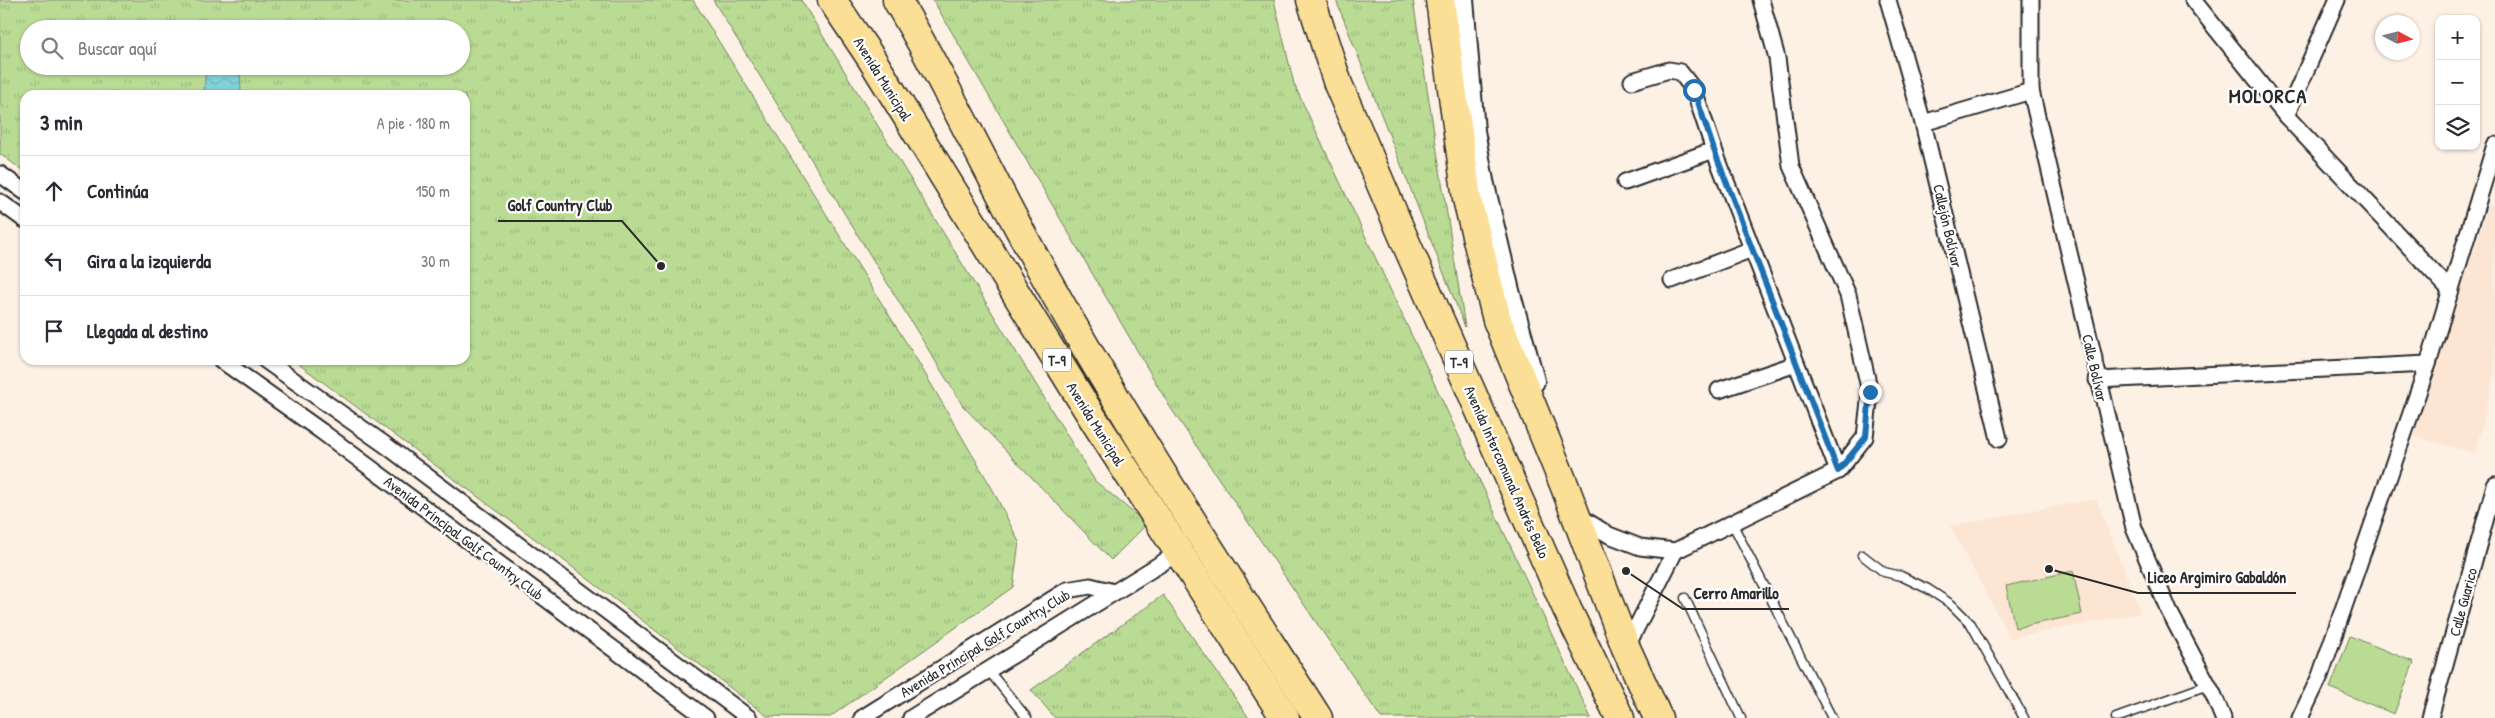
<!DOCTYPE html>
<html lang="es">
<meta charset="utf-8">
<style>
:root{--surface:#fff;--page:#f2f2f3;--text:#2b2b33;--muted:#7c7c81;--line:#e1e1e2}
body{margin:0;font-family:"Patrick Hand",sans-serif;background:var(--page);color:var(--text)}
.controls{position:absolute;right:15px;top:15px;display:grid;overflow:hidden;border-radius:10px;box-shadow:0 1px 4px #0004}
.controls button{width:45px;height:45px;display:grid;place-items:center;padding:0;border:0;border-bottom:1px solid var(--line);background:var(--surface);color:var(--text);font:25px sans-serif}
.compass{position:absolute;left:2375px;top:15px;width:45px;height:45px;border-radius:50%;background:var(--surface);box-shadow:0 1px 4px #0004;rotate:97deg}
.stop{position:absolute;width:15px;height:15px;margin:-11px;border:4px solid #1f6fb2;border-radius:50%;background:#fff}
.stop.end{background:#1f6fb2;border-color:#fff;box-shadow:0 1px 5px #0008}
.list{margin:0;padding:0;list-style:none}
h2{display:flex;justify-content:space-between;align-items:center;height:65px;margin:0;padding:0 20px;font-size:21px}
h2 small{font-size:16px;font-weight:400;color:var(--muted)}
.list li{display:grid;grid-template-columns:32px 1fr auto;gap:15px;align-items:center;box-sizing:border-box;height:70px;padding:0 20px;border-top:1px solid var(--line)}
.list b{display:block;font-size:19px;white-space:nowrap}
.list em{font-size:16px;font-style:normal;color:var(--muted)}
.icon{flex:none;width:28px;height:28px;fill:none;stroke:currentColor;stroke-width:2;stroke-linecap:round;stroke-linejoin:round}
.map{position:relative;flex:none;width:2495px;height:718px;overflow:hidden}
.search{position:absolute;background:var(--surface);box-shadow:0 1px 4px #0004;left:20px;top:20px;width:450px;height:55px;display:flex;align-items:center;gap:12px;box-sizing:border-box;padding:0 18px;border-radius:28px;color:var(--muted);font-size:19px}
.panel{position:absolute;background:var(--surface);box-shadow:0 1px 4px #0004;left:20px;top:90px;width:450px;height:275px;border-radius:15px}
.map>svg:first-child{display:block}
.built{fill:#fce5d2}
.grass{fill:url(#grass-tufts);stroke:#728360;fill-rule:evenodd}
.pitch{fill:#b9db94;stroke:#728360}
.water{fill:url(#water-waves);stroke:#5f8f95}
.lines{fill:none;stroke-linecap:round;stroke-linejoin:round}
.lane-casing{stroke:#2b2b2b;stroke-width:11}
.street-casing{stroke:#2b2b2b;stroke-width:19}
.secondary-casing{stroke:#2b2b2b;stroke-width:26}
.highway-casing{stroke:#2b2b2b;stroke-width:31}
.lane{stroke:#fff;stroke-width:8}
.street{stroke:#fff;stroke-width:15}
.secondary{stroke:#fff;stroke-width:22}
.highway{stroke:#fbdf96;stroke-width:28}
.route{stroke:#1f6fb2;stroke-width:6}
.labels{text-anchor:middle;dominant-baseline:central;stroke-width:4.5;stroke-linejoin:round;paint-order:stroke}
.shield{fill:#fff;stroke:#6b6b6b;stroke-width:1}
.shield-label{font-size:14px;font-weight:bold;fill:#2b2b2b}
.street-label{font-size:15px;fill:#2b2b2b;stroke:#fff}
.district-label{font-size:20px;font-weight:bold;letter-spacing:1px;fill:#2b2b2b;stroke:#fff}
.leader{fill:none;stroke:#2b2b2b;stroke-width:2}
.callout-dot{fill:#2b2b2b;stroke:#fff;stroke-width:2}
.callout-label{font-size:16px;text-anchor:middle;font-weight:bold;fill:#2b2b2b;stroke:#fff;stroke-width:4.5;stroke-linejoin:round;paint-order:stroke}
</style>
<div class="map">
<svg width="2495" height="718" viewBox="0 0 2495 718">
<defs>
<pattern id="grass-tufts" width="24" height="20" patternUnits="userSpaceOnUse" patternTransform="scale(1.25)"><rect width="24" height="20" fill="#b9db94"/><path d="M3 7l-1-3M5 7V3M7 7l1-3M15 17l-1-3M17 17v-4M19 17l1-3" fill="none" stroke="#9fbc80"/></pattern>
<pattern id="water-waves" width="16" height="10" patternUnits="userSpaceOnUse" patternTransform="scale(1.25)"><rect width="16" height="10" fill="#81d2db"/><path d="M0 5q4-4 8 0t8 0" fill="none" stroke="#70b4bc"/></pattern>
</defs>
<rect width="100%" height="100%" fill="#fdf0e5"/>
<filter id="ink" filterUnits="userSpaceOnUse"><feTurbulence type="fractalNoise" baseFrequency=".02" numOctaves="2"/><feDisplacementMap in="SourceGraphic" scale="10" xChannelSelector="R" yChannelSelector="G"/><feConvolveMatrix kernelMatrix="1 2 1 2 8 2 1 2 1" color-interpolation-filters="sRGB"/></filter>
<g filter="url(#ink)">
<g class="built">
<path d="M2489 205 2495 206V372L2475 453 2414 436Z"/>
<path d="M2096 499 2141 613 2010 638 1950 526Z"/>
</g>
<g class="grass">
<path d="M0 0H693L917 360 993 490 1019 542 1013 587 830 717 767 716 558 556 293 360H465V95H25V172L0 154ZM29 29H461V66H29Z"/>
<path d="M713 0H801L1095 481 1147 524 1111 560 963 406Z"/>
<path d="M933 0H1274L1294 84 1591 718H1381L1170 407Z"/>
<path d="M1336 0H1413L1465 327Z"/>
<path d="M1163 595 1249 718H1055L1031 690Z"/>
</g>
<g class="pitch">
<path d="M2073 571 2082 614 2015 628 2006 586Z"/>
<path d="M2350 636 2414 662 2394 714 2330 688Z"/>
</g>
<path class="water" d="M206 66H240L241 95H204Z"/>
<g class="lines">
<defs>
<g id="lane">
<path d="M1732 523 1832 718"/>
<path d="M1862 555 1884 572 1901 576 1928 589 1951 604 1971 624 2024 718"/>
<path d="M1685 598 1741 718"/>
<path d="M988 670 1027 718"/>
<path d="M2116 718 2208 685"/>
</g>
<g id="street">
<path d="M1888 0 1923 123"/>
<path d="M2031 0V91L2134 528 2169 611 2214 696 2223 718"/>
<path d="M2193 0 2286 116 2451 291"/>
<path d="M1632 81 1669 70 1680 72 1694 90 1714 150 1838 471"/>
<path d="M2286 116 2337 0"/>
<path d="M0 174 25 192"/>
<path d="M1625 182 1714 150"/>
<path d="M0 202 25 220"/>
<path d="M1672 280 1752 249"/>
<path d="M221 360 321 431 706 718"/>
<path d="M265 360 384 444 749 718"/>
<path d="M2428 364 2495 145"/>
<path d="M2097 380 2428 364 2320 676 2300 718"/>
<path d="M1719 390 1796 364"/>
<path d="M1999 439 1923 123 2031 91"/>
<path d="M1577 515 1609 535 1640 547 1675 551 1838 471 1865 437 1870 392 1848 295 1791 166 1777 58 1761 0"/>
<path d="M1626 648 1675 551"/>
<path d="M862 718 1067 590 1090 586 1114 592"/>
<path d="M911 718 1178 553"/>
<path d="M2430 718 2495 485"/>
</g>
<path id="secondary" d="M1462 0 1473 131 1482 181 1508 291 1533 381"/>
<g id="highway">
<path d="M832 0 871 58 1094 420 1285 718"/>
<path d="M897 0C945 81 984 165 1029 247 1117 409 1219 563 1318 718"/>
<path d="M1311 0 1338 84 1409 250 1567 609 1620 718"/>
<path d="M1440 0 1467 199 1497 320 1565 487 1626 648 1658 718"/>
</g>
</defs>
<use href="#lane" class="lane-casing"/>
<use href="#street" class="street-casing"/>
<use href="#secondary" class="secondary-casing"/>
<use href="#highway" class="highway-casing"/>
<use href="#lane" class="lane"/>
<use href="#street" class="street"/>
<use href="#secondary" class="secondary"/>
<use href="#highway" class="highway"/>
</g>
</g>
<g class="lines" filter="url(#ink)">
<path class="route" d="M1694 90 1714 150 1838 471 1866 437 1870 392"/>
</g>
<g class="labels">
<g class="shield">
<rect x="1043" y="348.5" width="28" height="23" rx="4"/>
<rect x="1445" y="350.5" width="28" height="23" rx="4"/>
</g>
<g class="shield-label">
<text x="1057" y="360">T-9</text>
<text x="1459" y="362">T-9</text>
</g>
<g class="street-label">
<text transform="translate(883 79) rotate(58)">Avenida Municipal</text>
<text transform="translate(1948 226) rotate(77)">Callejón Bolívar</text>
<text transform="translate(2095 368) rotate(77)">Calle Bolívar</text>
<text transform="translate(1096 424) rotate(58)">Avenida Municipal</text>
<text transform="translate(1507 472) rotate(66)">Avenida Intercomunal Andrés Bello</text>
<text transform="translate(464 538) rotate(37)">Avenida Principal Golf Country Club</text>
<text transform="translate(2463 602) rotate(-75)">Calle Guarico</text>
<text transform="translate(985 643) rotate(-31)">Avenida Principal Golf Country Club</text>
</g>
<g class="district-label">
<text x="2268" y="95">MOLORCA</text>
</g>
</g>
<path class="leader" d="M661 266L622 221H498M2049 569L2138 593H2296M1626 571L1683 609H1789"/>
<g class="callout-dot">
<circle cx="661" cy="266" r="5"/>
<circle cx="2049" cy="569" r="5"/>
<circle cx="1626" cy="571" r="5"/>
</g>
<g class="callout-label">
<text x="560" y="211">Golf Country Club</text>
<text x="2217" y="583">Liceo Argimiro Gabaldón</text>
<text x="1736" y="599">Cerro Amarillo</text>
</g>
</svg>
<div class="controls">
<button>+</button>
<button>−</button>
<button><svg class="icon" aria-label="layers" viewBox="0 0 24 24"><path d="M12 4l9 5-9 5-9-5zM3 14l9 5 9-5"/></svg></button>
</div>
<svg class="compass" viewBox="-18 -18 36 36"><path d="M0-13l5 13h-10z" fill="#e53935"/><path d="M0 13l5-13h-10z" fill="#7c7c81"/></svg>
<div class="stop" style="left:1694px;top:90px"></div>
<div class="stop end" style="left:1870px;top:392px"></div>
<div class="search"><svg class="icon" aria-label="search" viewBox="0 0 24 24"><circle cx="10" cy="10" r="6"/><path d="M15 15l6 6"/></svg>Buscar aquí</div>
<section class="panel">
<h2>3 min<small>A pie · 180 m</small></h2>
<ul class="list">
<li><svg class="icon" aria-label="ahead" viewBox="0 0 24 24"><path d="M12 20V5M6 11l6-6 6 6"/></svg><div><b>Continúa</b></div><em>150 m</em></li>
<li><svg class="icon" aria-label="left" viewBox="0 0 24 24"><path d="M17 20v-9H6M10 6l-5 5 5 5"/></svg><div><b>Gira a la izquierda</b></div><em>30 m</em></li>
<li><svg class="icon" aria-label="arrive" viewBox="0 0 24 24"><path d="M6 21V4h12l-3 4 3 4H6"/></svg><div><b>Llegada al destino</b></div></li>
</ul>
</section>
</div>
